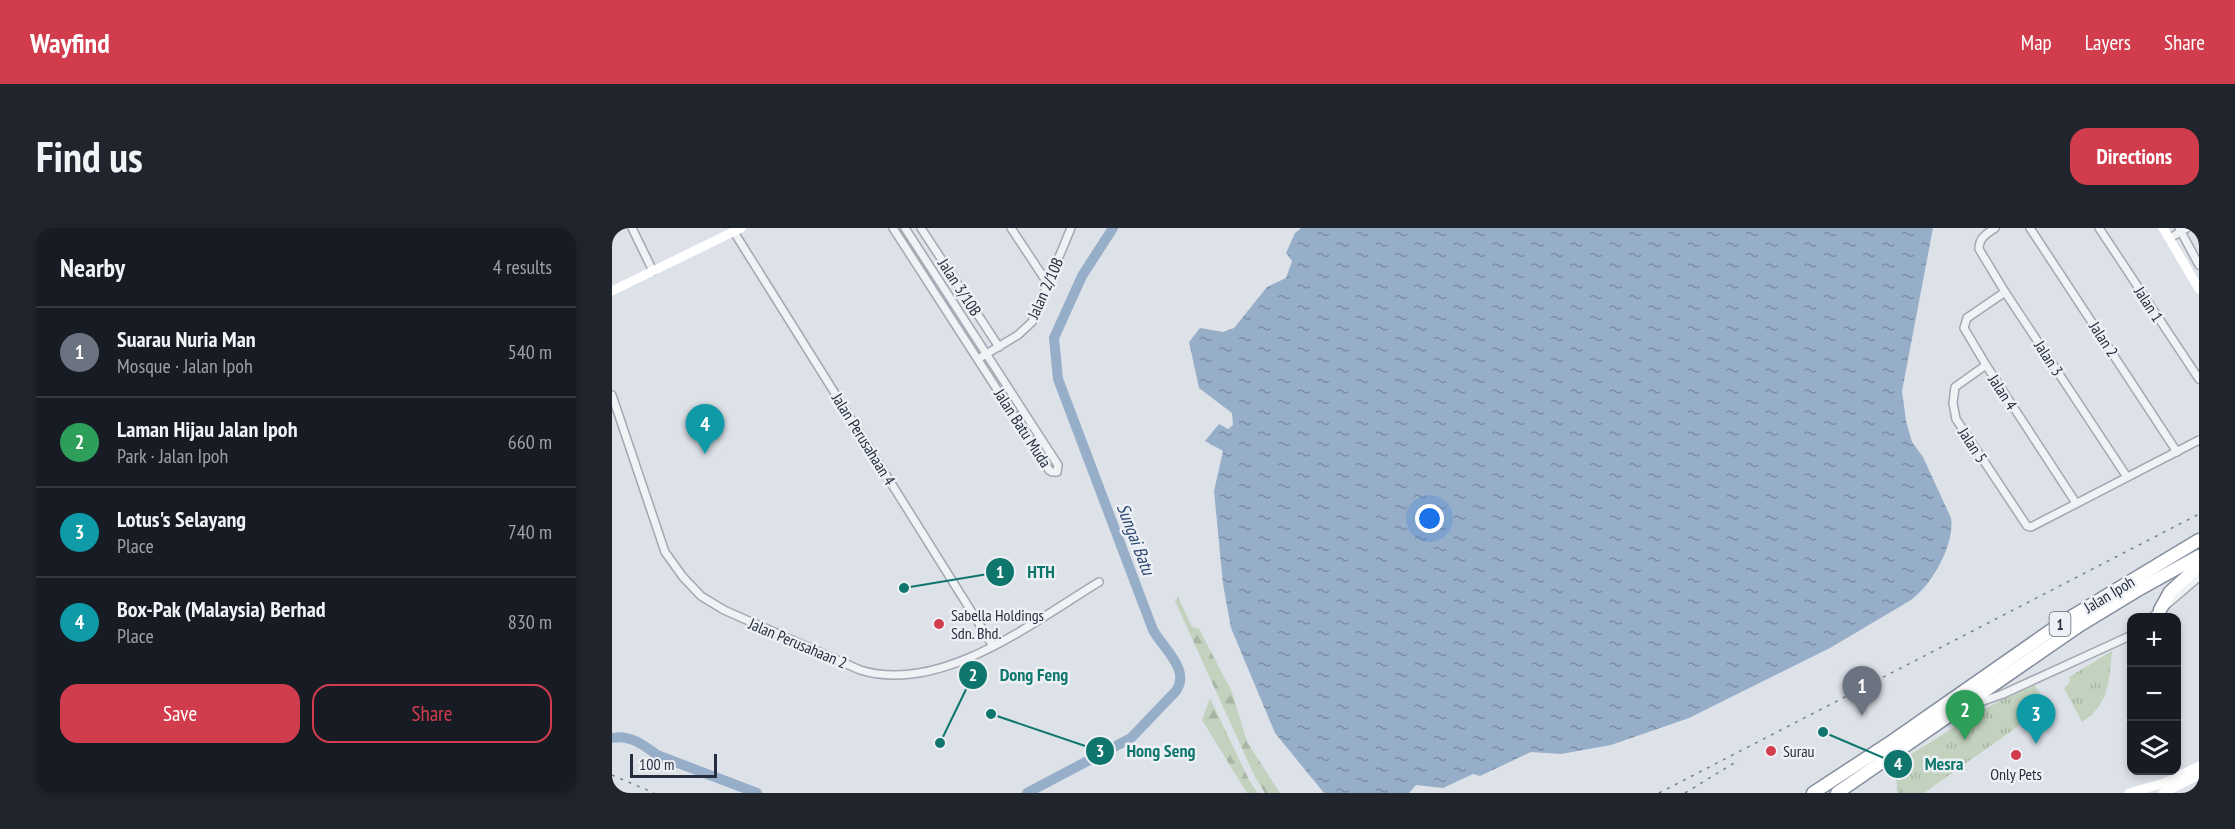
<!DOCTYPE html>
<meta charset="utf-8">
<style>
:root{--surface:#171b24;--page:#20242c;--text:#f1f3f6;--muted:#9ea1a6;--line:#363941;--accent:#d23d4e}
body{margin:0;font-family:"PT Sans Narrow",sans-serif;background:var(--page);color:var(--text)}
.controls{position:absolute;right:18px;bottom:18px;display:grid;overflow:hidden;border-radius:12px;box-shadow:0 3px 9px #0003}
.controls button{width:54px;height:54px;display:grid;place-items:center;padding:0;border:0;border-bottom:2px solid var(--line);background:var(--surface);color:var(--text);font:30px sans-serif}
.scale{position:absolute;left:18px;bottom:15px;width:87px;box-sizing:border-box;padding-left:6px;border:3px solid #262e3f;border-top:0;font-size:16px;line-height:21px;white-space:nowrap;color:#262e3f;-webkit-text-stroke:4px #edf0f5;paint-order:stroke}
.you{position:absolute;left:818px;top:291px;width:21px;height:21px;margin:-15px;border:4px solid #fff;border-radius:50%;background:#1a73e8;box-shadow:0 0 0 9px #1a73e833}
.badge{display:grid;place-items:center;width:39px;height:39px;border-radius:50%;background:var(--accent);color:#fff;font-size:20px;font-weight:700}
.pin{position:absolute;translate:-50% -50px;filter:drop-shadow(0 2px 3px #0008)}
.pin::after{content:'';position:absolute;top:32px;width:21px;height:18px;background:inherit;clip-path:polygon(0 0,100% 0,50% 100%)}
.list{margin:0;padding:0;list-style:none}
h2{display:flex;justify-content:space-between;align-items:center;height:78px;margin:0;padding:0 24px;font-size:26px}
h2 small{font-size:20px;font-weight:400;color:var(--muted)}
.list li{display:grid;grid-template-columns:39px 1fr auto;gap:18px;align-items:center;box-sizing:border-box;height:90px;padding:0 24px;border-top:2px solid var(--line)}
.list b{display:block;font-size:22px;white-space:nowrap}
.list p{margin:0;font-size:20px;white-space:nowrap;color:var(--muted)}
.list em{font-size:20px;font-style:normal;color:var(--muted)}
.actions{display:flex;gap:12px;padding:18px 24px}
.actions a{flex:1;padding:14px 0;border:2px solid var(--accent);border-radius:18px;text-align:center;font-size:21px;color:var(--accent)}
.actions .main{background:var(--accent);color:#fff}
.icon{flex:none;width:33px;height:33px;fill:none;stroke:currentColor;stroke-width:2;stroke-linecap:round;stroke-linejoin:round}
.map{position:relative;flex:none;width:1587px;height:565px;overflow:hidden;border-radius:18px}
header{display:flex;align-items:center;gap:36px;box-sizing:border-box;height:84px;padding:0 30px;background:var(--accent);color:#fff}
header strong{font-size:28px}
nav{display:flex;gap:33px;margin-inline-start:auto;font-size:21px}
.intro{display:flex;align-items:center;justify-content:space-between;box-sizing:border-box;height:144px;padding:0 36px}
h1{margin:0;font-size:42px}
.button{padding:15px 27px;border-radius:18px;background:var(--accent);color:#fff;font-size:21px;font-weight:700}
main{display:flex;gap:36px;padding:0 36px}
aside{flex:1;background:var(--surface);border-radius:18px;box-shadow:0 3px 9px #0003}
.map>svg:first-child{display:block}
.forest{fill:url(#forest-firs)}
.park{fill:url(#park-tufts)}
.water{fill:url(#water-ripples)}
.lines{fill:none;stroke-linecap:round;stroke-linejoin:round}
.river{stroke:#97aec9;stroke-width:10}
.street-casing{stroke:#a2a8b2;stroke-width:10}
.highway-casing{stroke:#848e9f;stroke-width:15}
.street{stroke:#f0f2f6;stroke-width:7}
.secondary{stroke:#fff;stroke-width:9}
.highway{stroke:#fff;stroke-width:12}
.rail{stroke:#768092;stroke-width:1.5;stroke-dasharray:3 6;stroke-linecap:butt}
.poi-dot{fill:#d23d4e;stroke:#edf0f5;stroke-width:2}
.labels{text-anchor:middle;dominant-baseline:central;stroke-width:5;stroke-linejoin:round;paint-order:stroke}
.shield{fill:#edf0f5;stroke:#626876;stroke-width:1.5}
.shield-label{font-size:15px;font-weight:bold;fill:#262e3f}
.street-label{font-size:16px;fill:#262e3f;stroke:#edf0f5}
.poi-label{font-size:16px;fill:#262e3f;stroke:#edf0f5;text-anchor:start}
.water-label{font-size:18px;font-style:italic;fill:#2f4b74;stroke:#edf0f5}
.leader{fill:none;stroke:#0f766e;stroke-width:2}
.callout-dot{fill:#0f766e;stroke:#edf0f5;stroke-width:2}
.mark-label{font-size:18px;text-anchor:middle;font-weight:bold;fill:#fff}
.callout-label{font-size:18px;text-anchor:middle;font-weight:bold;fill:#0f766e;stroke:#edf0f5;stroke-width:5;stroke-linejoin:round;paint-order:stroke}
</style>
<header>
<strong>Wayfind</strong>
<nav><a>Map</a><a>Layers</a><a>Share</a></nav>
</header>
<div class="intro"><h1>Find us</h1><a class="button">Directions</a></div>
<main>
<aside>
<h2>Nearby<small>4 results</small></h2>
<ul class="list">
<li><span class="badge" style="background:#6b7280">1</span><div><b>Suarau Nuria Man</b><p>Mosque · Jalan Ipoh</p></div><em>540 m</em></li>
<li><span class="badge" style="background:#2e9e5b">2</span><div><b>Laman Hijau Jalan Ipoh</b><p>Park · Jalan Ipoh</p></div><em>660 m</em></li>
<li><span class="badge" style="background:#0f9aa8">3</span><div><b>Lotus's Selayang</b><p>Place</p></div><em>740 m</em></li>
<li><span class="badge" style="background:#0f9aa8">4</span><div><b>Box-Pak (Malaysia) Berhad</b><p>Place</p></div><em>830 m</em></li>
</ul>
<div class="actions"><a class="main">Save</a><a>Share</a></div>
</aside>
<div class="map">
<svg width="1587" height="565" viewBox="0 0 1587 565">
<defs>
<pattern id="forest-firs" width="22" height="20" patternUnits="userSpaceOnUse" patternTransform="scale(1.5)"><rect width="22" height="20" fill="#c3d2be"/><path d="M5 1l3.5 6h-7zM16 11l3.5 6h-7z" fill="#a7b5a4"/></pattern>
<pattern id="park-tufts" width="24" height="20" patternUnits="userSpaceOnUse" patternTransform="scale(1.5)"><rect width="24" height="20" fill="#c3d2be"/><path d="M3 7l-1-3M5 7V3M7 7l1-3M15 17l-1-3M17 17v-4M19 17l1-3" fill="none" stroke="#a7b5a4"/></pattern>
<pattern id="water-ripples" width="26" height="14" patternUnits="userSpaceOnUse" patternTransform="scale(1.5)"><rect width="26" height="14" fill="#97aec9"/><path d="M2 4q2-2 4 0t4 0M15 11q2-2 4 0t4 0" fill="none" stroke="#7b8ea5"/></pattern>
</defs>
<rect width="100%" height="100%" fill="#dde1e8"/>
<g class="forest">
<path d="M566 369 580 399 587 401 620 464 635 514 668 565H653L643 549 563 373Z"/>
<path d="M598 470 637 552 646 565H635L590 492Z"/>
</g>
<g class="park">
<path d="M1500 423C1497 452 1498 476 1470 494L1452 460 1458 454 1457 449Z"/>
<path d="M1421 455 1436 477 1312 565H1286L1282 537 1360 488Z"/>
</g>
<path class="water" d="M689 0H1321L1290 163 1294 193 1300 214 1311 229 1339 290C1343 316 1320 357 1299 372L1218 420 1077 490 999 517 949 526 919 524 868 548 861 546 831 560 804 557 797 565H712L663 505 619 400 611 356 602 263 611 223 593 213 607 196 616 201 621 197 620 185 587 160 577 114 588 100 611 104 622 100 655 59 674 50 680 33 674 25 683 5Z"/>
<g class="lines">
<g class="river">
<path d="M0 510C17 506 32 517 45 527L145 565"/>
<path d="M415 565 519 510 564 463C579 442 551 420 541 402L446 151 442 110 470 48 501 0"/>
</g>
<defs>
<g id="street">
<path d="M20 0 41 43"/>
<path d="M281 0 437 242 440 244H445L446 237 293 0"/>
<path d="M309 0 387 119"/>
<path d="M399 0 436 56"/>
<path d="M1383 0C1374 6 1367 10 1367 21L1393 64 1515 249"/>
<path d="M1418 0 1565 224"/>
<path d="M1487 0 1587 151"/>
<path d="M1567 0 1587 37"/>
<path d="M122 4 381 418"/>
<path d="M1558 10 1575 0"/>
<path d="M1393 64 1355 90 1352 100 1374 137 1464 275"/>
<path d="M366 131 406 107 420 94 459 0"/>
<path d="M1374 137 1343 159 1341 175 1344 191 1415 298 1419 299 1587 212"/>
<path d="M0 167 53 324 71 349 89 368 112 382 248 442C329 467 421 394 487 354"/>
<path d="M1540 389 1587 349"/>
<path d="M1357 478 1391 466 1520 407"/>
</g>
<g id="highway">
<path d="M1548 382 1558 364 1581 343 1587 332"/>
<path d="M1201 565 1282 512 1451 394 1587 312"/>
<path d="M1225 565 1468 397 1524 363 1587 328"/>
</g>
</defs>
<use href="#street" class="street-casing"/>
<use href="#highway" class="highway-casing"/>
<use href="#street" class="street"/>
<g class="secondary">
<path d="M1551 0 1587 61"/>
<path d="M0 63 129 0"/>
<path d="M1517 565 1552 555 1587 538"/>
<path d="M1551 565 1587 547"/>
</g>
<use href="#highway" class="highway"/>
<g class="rail">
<path d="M0 547 42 565"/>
<path d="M1047 565 1587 286"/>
<path d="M1073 565 1127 532"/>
</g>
</g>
<g class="poi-dot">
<circle cx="327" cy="396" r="6"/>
<circle cx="1159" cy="523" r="6"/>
<circle cx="1404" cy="527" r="6"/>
</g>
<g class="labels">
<rect class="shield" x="1437.5" y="384" width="21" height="24" rx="4.5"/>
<g class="shield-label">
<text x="1448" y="396">1</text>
</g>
<g class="street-label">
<text transform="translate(348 59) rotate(57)">Jalan 3/10B</text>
<text transform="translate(433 60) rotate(-66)">Jalan 2/10B</text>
<text transform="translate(1537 76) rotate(57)">Jalan 1</text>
<text transform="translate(1492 111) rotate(57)">Jalan 2</text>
<text transform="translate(1437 130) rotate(57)">Jalan 3</text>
<text transform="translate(1391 164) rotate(57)">Jalan 4</text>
<text transform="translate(411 200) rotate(57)">Jalan Batu Muda</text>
<text transform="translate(252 211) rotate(58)">Jalan Perusahaan 4</text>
<text transform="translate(1361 217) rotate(57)">Jalan 5</text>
<text transform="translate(1497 366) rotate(-31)">Jalan Ipoh</text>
<text transform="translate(186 415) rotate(23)">Jalan Perusahaan 2</text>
</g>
<g class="poi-label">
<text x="339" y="387">Sabella Holdings<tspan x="339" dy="18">Sdn. Bhd.</tspan></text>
<text x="1171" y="523">Surau</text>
<text x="1404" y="546" text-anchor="middle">Only Pets</text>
</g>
<g class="water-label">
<text transform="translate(524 311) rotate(69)">Sungai Batu</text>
</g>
</g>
<path class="leader" d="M292 360L388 344M328 515L361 447M379 486L488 523M1211 504L1286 536"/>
<g class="callout-dot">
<circle cx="292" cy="360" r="6"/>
<circle cx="328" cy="515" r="6"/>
<circle cx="379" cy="486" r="6"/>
<circle cx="1211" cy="504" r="6"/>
<circle cx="388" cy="344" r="15"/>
<circle cx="361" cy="447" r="15"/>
<circle cx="488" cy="523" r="15"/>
<circle cx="1286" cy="536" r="15"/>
</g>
<g class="mark-label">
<text x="388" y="350">1</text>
<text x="361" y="453">2</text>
<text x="488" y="529">3</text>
<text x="1286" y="542">4</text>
</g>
<g class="callout-label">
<text x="429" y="350">HTH</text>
<text x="422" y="453">Dong Feng</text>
<text x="549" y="529">Hong Seng</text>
<text x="1332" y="542">Mesra</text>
</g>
</svg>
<div class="controls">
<button>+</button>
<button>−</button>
<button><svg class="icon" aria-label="layers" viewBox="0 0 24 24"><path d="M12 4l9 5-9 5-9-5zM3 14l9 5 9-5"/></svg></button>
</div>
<div class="scale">100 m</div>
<div class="you"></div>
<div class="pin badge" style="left:1250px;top:488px;background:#6b7280">1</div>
<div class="pin badge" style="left:1353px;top:512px;background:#2e9e5b">2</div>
<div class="pin badge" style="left:1424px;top:516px;background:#0f9aa8">3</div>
<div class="pin badge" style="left:93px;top:226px;background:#0f9aa8">4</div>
</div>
</main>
